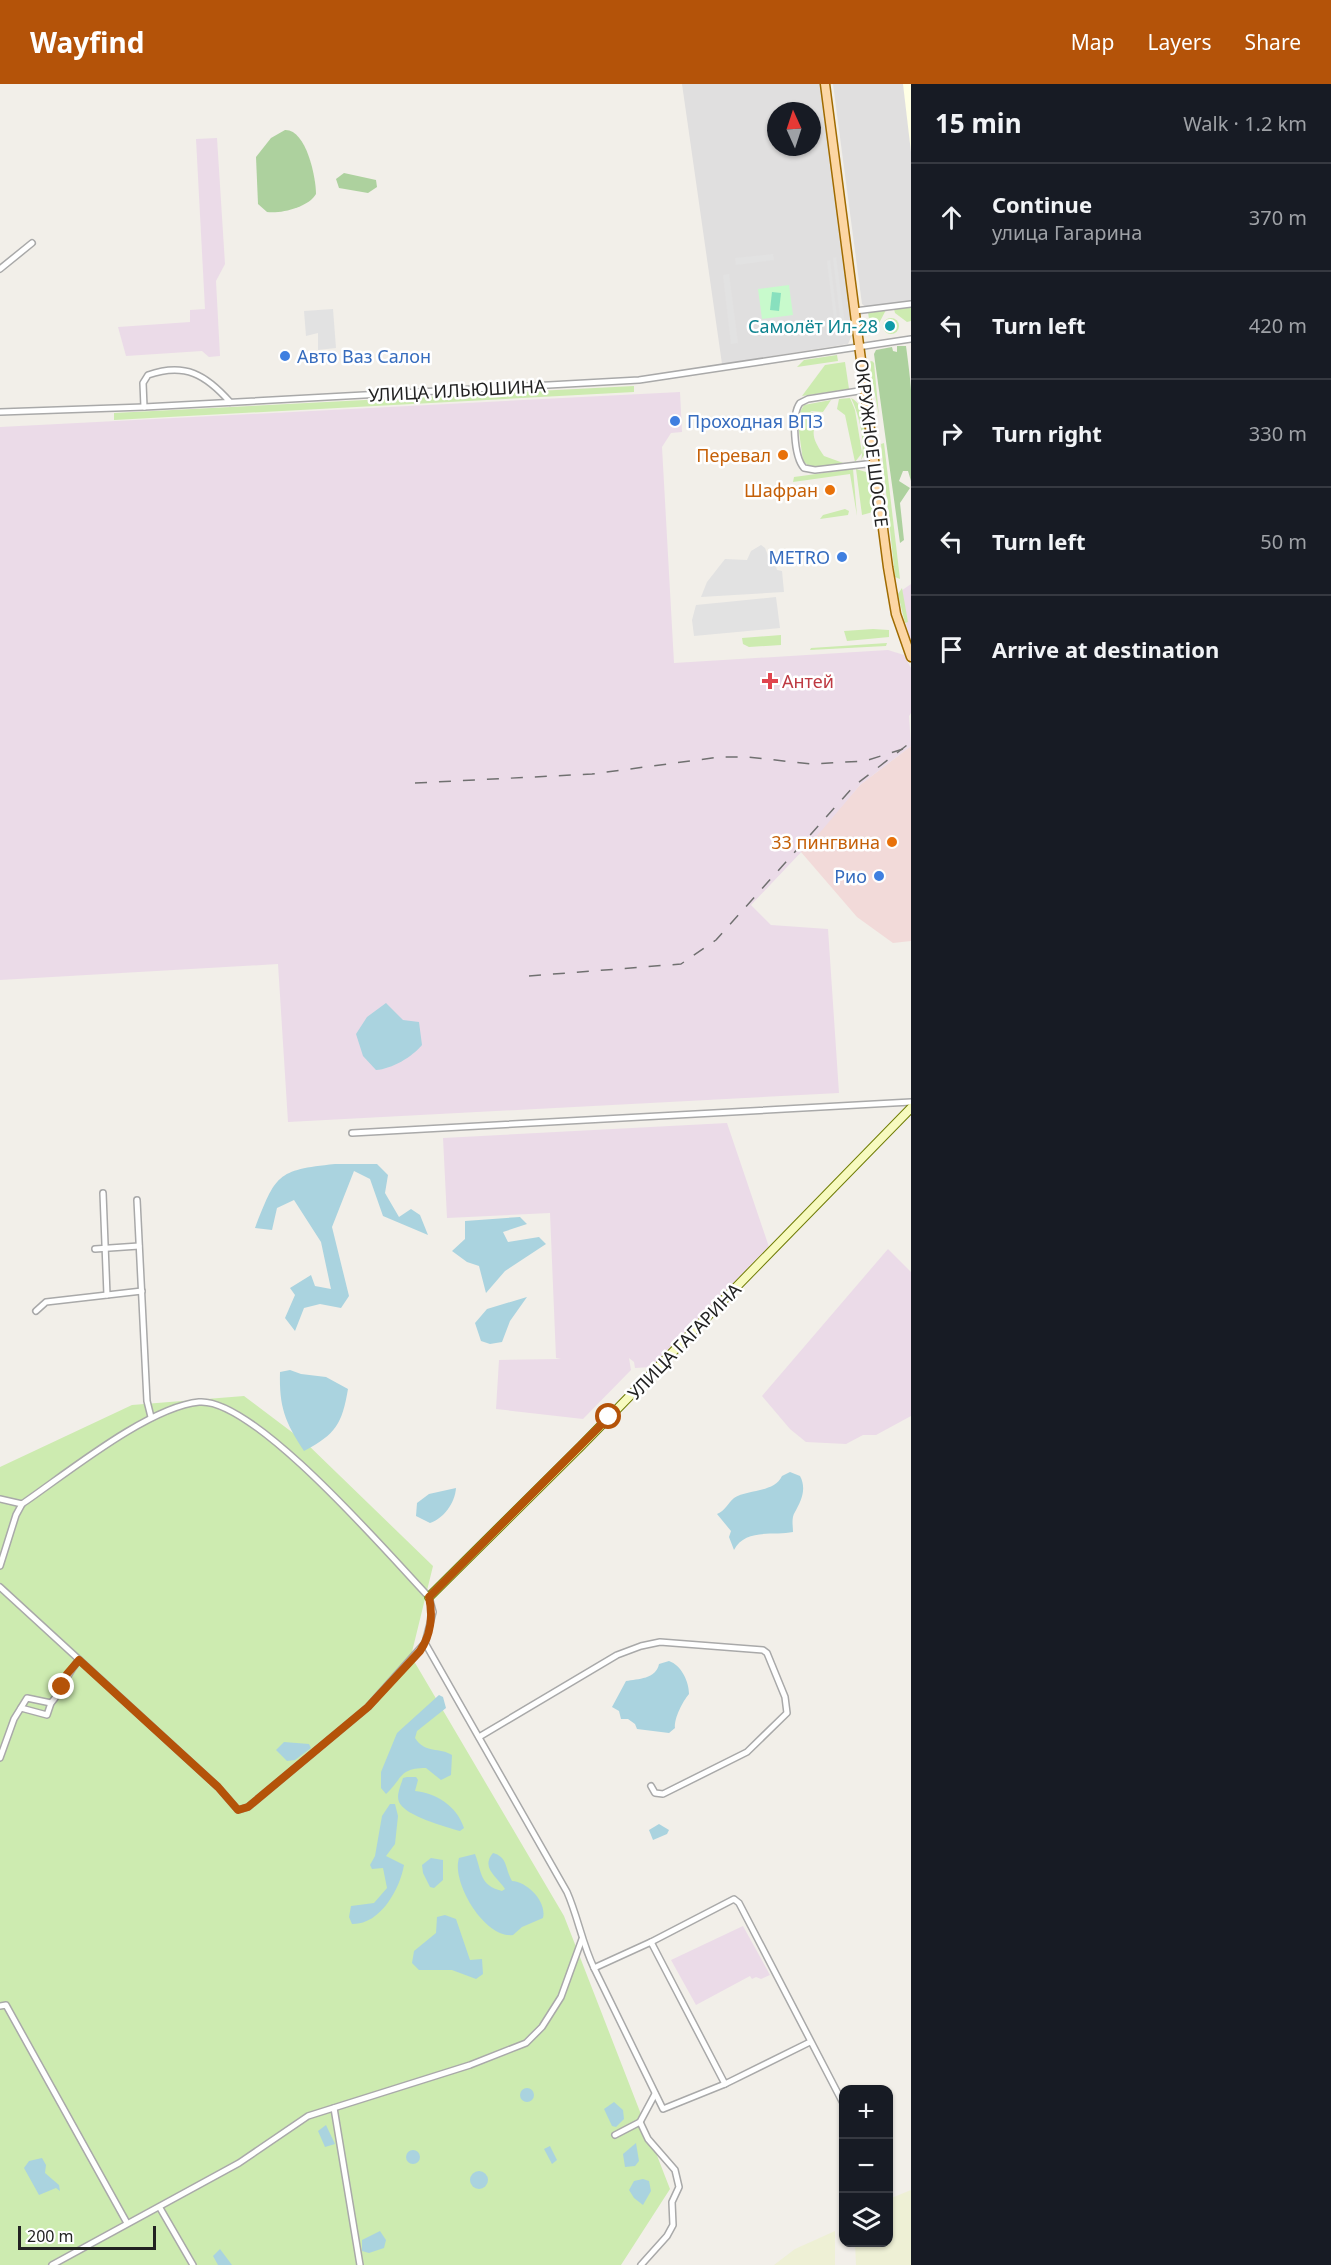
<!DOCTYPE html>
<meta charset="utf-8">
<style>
:root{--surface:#171b24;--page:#242831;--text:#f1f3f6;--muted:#9ea1a6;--line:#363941;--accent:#b45309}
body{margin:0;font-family:"Noto Sans",sans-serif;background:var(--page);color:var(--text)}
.controls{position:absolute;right:18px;bottom:18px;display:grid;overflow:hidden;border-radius:12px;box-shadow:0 2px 4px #0004}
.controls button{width:54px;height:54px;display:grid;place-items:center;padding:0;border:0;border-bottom:2px solid var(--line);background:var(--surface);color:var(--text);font:30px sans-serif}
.compass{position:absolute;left:767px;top:18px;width:54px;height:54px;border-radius:50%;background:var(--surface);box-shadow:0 2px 4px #0004;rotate:357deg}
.scale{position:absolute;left:18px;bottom:15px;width:138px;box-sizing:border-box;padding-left:6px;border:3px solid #222;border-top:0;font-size:16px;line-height:21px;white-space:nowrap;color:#222;-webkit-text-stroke:4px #fff;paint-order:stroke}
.stop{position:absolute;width:18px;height:18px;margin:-14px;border:4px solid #b45309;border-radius:50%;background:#fff}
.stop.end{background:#b45309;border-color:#fff;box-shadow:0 2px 6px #0008}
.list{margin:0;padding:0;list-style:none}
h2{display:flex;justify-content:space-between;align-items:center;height:78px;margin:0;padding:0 24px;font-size:26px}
h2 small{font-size:20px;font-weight:400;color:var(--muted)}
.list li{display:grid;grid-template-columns:39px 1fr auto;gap:18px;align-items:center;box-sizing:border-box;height:108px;padding:0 24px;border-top:2px solid var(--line)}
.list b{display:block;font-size:22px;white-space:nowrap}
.list p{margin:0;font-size:20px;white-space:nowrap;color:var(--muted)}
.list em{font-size:20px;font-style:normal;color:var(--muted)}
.icon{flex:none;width:33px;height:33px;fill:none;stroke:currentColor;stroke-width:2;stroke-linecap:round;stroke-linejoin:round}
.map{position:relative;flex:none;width:911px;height:2181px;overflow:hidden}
header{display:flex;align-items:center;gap:36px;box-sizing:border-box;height:84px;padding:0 30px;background:var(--accent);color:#fff}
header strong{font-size:28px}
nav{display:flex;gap:33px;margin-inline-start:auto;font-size:21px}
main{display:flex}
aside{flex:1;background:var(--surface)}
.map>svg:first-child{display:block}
.residential{fill:#e0dfdf;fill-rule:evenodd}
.commercial{fill:#f2dad9}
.industrial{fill:#ebdbe8}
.education{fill:#ffffe5}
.farmland{fill:#eef0d5}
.grass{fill:#cdebb0}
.forest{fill:#add19e}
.park{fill:#c8facc}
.pitch{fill:#88e0be}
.parking{fill:#e2e2e2}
.water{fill:#aad3df}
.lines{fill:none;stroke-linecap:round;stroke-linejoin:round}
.street-casing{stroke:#a9a9a9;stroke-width:8}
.secondary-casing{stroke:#707d05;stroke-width:10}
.primary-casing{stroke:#a06b00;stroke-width:11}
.street{stroke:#fff;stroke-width:5}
.secondary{stroke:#f7fabf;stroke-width:8}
.primary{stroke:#fcd6a4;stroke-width:8}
.rail{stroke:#707070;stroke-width:1.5;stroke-dasharray:12 12;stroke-linecap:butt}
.route{stroke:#b45309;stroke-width:8}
.culture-dot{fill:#0f9aa8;stroke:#fff;stroke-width:2}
.shop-dot{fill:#3f7fe0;stroke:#fff;stroke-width:2}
.food-dot{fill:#e8710a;stroke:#fff;stroke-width:2}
.health-dot{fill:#e0444e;stroke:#fff;stroke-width:2}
.labels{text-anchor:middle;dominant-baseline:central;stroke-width:5;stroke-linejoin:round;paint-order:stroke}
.culture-label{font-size:18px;fill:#0d838f;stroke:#fff;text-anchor:end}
.shop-label{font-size:18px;fill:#366cbe;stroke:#fff;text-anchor:start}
.street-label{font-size:18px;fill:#222;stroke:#fff}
.food-label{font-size:18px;fill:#c56008;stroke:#fff;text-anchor:end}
.health-label{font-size:18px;fill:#be3a42;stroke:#fff;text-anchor:start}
</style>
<header>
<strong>Wayfind</strong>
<nav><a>Map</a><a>Layers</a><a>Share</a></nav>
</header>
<main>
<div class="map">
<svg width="911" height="2181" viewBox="0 0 911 2181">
<rect width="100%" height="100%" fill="#f2efe9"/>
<g class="residential">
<path d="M682 0H820L854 246 848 260 722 280ZM776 27H812V63H776Z"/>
<path d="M833 0H911V218L866 223 862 220Z"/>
</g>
<path class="commercial" d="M911 662V857L893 859 857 833 801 768 860 701Z"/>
<g class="industrial">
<path d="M217 54 225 180 216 197 220 272 209 273 202 267 126 272 118 243 190 238V226L205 225 196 55Z"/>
<path d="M680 308 682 348 671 349 662 363 674 579 888 566 904 571 911 584V629L909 632 911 662 860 701 823 745 751 821 771 841 828 845 839 1009 288 1038 278 880 0 896V343Z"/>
<path d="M911 500V559L898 509Z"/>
<path d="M727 1039 769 1163 652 1283 635 1284 634 1278 629 1274 631 1286 583 1335 496 1325 499 1276 561 1275 556 1274 550 1129 447 1134 443 1054Z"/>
<path d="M888 1165 911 1188V1332L876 1351H863L846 1360 806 1358 790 1345 762 1312Z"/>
<path d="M743 1842 770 1891 761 1895 756 1893 752 1895 750 1892 696 1921 671 1876Z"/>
</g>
<path class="education" d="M903 0H911V68Z"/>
<g class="farmland">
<path d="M911 2106V2181H856L855 2159 888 2158 889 2115Z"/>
<path d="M835 2147V2181H774L795 2165Z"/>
</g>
<g class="grass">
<path d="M911 223V237L907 238 895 229 894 225Z"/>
<path d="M886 226 878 241 870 242 868 228Z"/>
<circle cx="891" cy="242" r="8"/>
<path d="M837 271 838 277 797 283 804 276Z"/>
<path d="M872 277 874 279 879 332 869 278Z"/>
<path d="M845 278 849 305 802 312 825 281Z"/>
<path d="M634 302V308L114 336V329Z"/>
<path d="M850 314 855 326 862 369 855 378 845 331 837 325 839 315Z"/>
<path d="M851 314C867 321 866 351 867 366L861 376C866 359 859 330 851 314Z"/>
<path d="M831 316 823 328 810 327 815 330 812 337 817 338C809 351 817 361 824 372L846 380 810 383 803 377 797 333 804 321Z"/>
<path d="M884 359 900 495 895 493 881 360Z"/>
<path d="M853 385 857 432 850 390 793 398 794 393Z"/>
<path d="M856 385 866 388 870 394 873 428 862 431Z"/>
<path d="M845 425 849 427 848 431 820 435 823 431Z"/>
<path d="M902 504 908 538 905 539 898 510Z"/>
<path d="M873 545 889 546V553L847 557 844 547Z"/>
<path d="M781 551V561L749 563 743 560 742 554Z"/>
<path d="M887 559 886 562 810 566 811 564Z"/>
<path d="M244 1312 305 1358 433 1482 411 1572 564 1832 670 2105 621 2181H0V1383L132 1321Z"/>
</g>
<g class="forest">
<path d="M285 46C306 45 316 93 316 110 309 123 281 130 267 128L258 120 256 73 271 54Z"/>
<path d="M344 89 376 96 377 103 368 109 339 104 336 95Z"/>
<path d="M897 262H906C908 277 910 292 911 306V397L908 387H903L899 397 910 404 900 419 904 456 900 459 874 270 876 266 892 263 893 267 897 268Z"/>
</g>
<path class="park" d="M789 201 793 231 762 235 758 205Z"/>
<path class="pitch" d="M772 208 781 209 779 227 770 226Z"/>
<g class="parking">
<path d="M773 170 774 176 736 181 735 174Z"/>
<path d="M836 173 845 241H841L833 174Z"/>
<path d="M830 176 837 234H834L827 177Z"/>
<path d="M729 190 738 259 731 260 723 191Z"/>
<path d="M333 225 336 264 318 266V249L306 252 304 227Z"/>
<path d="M761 461 765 464 769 474H774L777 486 782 487 784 508 701 513 707 498 725 475 747 476 751 467Z"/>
<path d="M776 513 780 544 694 552 692 536 696 521Z"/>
</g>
<g class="water">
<path d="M386 919 403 936 419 938 422 961C412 973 392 985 376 986L363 972 356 950 367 933Z"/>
<path d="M335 1080H377L388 1091 385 1109 399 1133 411 1125 420 1131 428 1151 383 1132 370 1095 354 1087 332 1143 349 1212 341 1224 320 1220 304 1224 295 1247 285 1234 295 1211 290 1204 311 1191 315 1202 331 1205 321 1158 294 1116 277 1124 272 1146 255 1144C276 1091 276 1086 335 1080Z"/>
<path d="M520 1133 527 1140 503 1148 508 1158 539 1153 546 1160 505 1187 486 1209 479 1182 467 1178 452 1167 465 1155V1137Z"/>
<path d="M527 1213 510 1237 502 1258 490 1260 481 1257 475 1239 487 1225Z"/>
<path d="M290 1286 301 1290 326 1293 348 1305C342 1340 336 1350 304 1367 285 1338 279 1323 280 1288Z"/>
<path d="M790 1388 800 1392C807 1405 801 1417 795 1428 791 1434 793 1442 793 1448 774 1452 745 1444 734 1466L729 1453 731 1447 717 1430C726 1426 727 1420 734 1414 748 1405 774 1409 782 1392Z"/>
<path d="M456 1404C455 1419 444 1434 430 1439L416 1432 417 1419 429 1410Z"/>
<path d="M669 1577C681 1581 689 1597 689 1610 683 1617 674 1634 675 1644L669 1649 637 1645 635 1640 628 1635H621L619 1627 612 1623 626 1597C638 1595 656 1595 659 1580Z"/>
<path d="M439 1611 443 1613 446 1624 417 1647 415 1654C425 1670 440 1663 452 1671L451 1691 441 1696 426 1684C399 1684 403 1694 386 1710L381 1704V1688L397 1649Z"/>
<path d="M284 1658 309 1660 311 1664 295 1676 287 1677 276 1666Z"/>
<path d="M407 1693H416L418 1696 415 1707C436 1709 457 1722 464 1744L460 1747C446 1743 405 1732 399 1718 396 1711 401 1701 403 1694Z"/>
<path d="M390 1720H395L398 1732 395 1760 386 1772 404 1781C400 1805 380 1841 352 1840L349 1833 351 1822 374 1819 387 1804 383 1784 372 1785 370 1781 375 1772 382 1732Z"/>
<path d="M659 1740 669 1746 667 1750 653 1756 649 1746Z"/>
<path d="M493 1769C508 1773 505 1785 512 1797 528 1798 547 1818 543 1834L522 1843 513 1851C485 1855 451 1798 459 1774L475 1770C482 1788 479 1801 502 1807L505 1805C498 1793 480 1784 493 1769Z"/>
<path d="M431 1774 443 1776V1796L434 1804 430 1803 423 1789 422 1781Z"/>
<path d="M445 1831 456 1835 470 1876 482 1875 483 1890 476 1895 452 1886H419L412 1879 414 1867 436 1849 437 1833Z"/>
<circle cx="527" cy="2011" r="7"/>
<path d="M614 2018 623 2026 624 2035 616 2043 612 2042 604 2025Z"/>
<path d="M326 2041 335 2060 325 2063 318 2047Z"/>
<path d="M636 2059 639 2077 635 2082 625 2083 623 2070Z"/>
<path d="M550 2062 557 2076 552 2080 544 2065Z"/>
<circle cx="413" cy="2073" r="7"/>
<path d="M42 2074 46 2081 45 2089 59 2101 60 2107 56 2104 39 2111 24 2084 29 2077Z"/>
<circle cx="479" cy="2096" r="9"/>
<path d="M643 2095 649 2097 651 2107 643 2121 634 2114 629 2106 634 2097Z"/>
<path d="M380 2147 386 2156 384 2164 369 2169 362 2167V2156Z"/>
<path d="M220 2165 232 2181H218L213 2172Z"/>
</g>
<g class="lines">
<defs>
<g id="street">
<path d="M0 185 32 159"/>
<path d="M855 227 911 220"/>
<path d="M865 306 808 315 800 319C791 331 794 373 804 384L815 386 875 379"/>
<path d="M144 323 143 299 148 291C185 278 206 291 230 318"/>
<path d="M0 328 144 323 639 296 911 255"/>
<path d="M352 1049 911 1018"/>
<path d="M103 1109 107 1211"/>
<path d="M137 1116 147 1317 151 1333"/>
<path d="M95 1165 139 1162"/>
<path d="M36 1227 46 1218 142 1207"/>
<path d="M0 1415 22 1420C66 1390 148 1323 199 1318 254 1313 389 1471 429 1513L433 1528 425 1559 567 1808C578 1833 582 1859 594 1884L651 1858 725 2000 810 1958"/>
<path d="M0 1482 16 1431 22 1420"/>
<path d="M0 1503 218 1703 238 1726 248 1723 368 1623 425 1559"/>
<path d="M21 1624 47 1631 51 1619"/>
<path d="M479 1653 617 1571 641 1562 660 1558 763 1566 767 1569 785 1613 787 1629 747 1668 663 1710 655 1709 651 1702"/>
<path d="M0 1674 14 1635 27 1614 51 1619C63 1606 67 1589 79 1576"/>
<path d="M651 1858 734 1815 739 1819 844 2021"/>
<path d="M594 1884 663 2025 725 2000"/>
<path d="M0 1922 6 1921 127 2139"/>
<path d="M334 2024 360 2181"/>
<path d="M640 2038 648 2055 675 2086 679 2103 672 2118 673 2141 667 2152 641 2181"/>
<path d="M615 2051 640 2038 655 2010"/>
<path d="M160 2124 193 2181"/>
<path d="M52 2181 239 2079 308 2032 470 1981 526 1959 542 1943 561 1913 582 1855"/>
</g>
<path id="secondary" d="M429 1513 581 1362 911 1024"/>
<path id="primary" d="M825 0 888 483 896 530 911 573"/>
</defs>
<use href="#street" class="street-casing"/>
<use href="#secondary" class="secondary-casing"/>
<use href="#primary" class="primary-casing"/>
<use href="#street" class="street"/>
<use href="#secondary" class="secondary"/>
<use href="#primary" class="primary"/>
<g class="rail">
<path d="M415 699 592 690 720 673H748L811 680 865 677 903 665"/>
<path d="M529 892 681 880 716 856 854 702 911 658"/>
</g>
</g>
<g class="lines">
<path class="route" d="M62 1603 67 1590 79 1576 218 1703 238 1726 248 1723 368 1623 420 1567C431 1551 433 1531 429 1513L609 1333"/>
</g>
<circle class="culture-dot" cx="890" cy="242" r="6"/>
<g class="shop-dot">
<circle cx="285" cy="272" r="6"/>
<circle cx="675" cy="337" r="6"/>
<circle cx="842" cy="473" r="6"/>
<circle cx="879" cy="792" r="6"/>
</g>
<g class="food-dot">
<circle cx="783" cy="371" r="6"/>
<circle cx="830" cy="406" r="6"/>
<circle cx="892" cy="758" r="6"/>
</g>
<path class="health-dot" d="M767 588h6v6h6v6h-6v6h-6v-6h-6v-6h6z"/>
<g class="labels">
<g class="culture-label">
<text x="878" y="242">Самолёт Ил-28</text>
</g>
<g class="shop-label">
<text x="297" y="272">Авто Ваз Салон</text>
<text x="687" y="337">Проходная ВПЗ</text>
<text x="830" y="473" text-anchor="end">METRO</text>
<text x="867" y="792" text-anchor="end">Рио</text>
</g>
<g class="street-label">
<text transform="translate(457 306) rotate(-3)">УЛИЦА ИЛЬЮШИНА</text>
<text transform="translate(872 359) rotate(83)">ОКРУЖНОЕ ШОССЕ</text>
<text transform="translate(684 1257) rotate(-46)">УЛИЦА ГАГАРИНА</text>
</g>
<g class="food-label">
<text x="771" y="371">Перевал</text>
<text x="818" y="406">Шафран</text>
<text x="880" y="758">33 пингвина</text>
</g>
<g class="health-label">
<text x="782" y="597">Антей</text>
</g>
</g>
</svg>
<div class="controls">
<button>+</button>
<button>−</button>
<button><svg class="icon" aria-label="layers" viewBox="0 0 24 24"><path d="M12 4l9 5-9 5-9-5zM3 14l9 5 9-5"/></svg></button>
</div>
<svg class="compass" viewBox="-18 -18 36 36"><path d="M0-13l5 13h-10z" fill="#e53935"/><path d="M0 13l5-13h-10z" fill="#9ea1a6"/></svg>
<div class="scale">200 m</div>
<div class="stop" style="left:609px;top:1333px"></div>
<div class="stop end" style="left:62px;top:1603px"></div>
</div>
<aside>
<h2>15 min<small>Walk · 1.2 km</small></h2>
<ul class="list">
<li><svg class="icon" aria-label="ahead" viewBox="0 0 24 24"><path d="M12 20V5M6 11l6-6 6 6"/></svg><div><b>Continue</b><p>улица Гагарина</p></div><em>370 m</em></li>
<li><svg class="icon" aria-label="left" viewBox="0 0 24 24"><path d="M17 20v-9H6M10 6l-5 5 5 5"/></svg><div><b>Turn left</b></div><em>420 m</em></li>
<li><svg class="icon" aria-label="right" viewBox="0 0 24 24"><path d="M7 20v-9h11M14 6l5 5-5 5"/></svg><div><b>Turn right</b></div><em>330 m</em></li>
<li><svg class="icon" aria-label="left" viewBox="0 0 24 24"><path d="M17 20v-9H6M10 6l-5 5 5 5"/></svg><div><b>Turn left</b></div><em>50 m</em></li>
<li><svg class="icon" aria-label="arrive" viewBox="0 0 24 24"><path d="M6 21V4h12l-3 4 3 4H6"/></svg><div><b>Arrive at destination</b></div></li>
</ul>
</aside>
</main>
